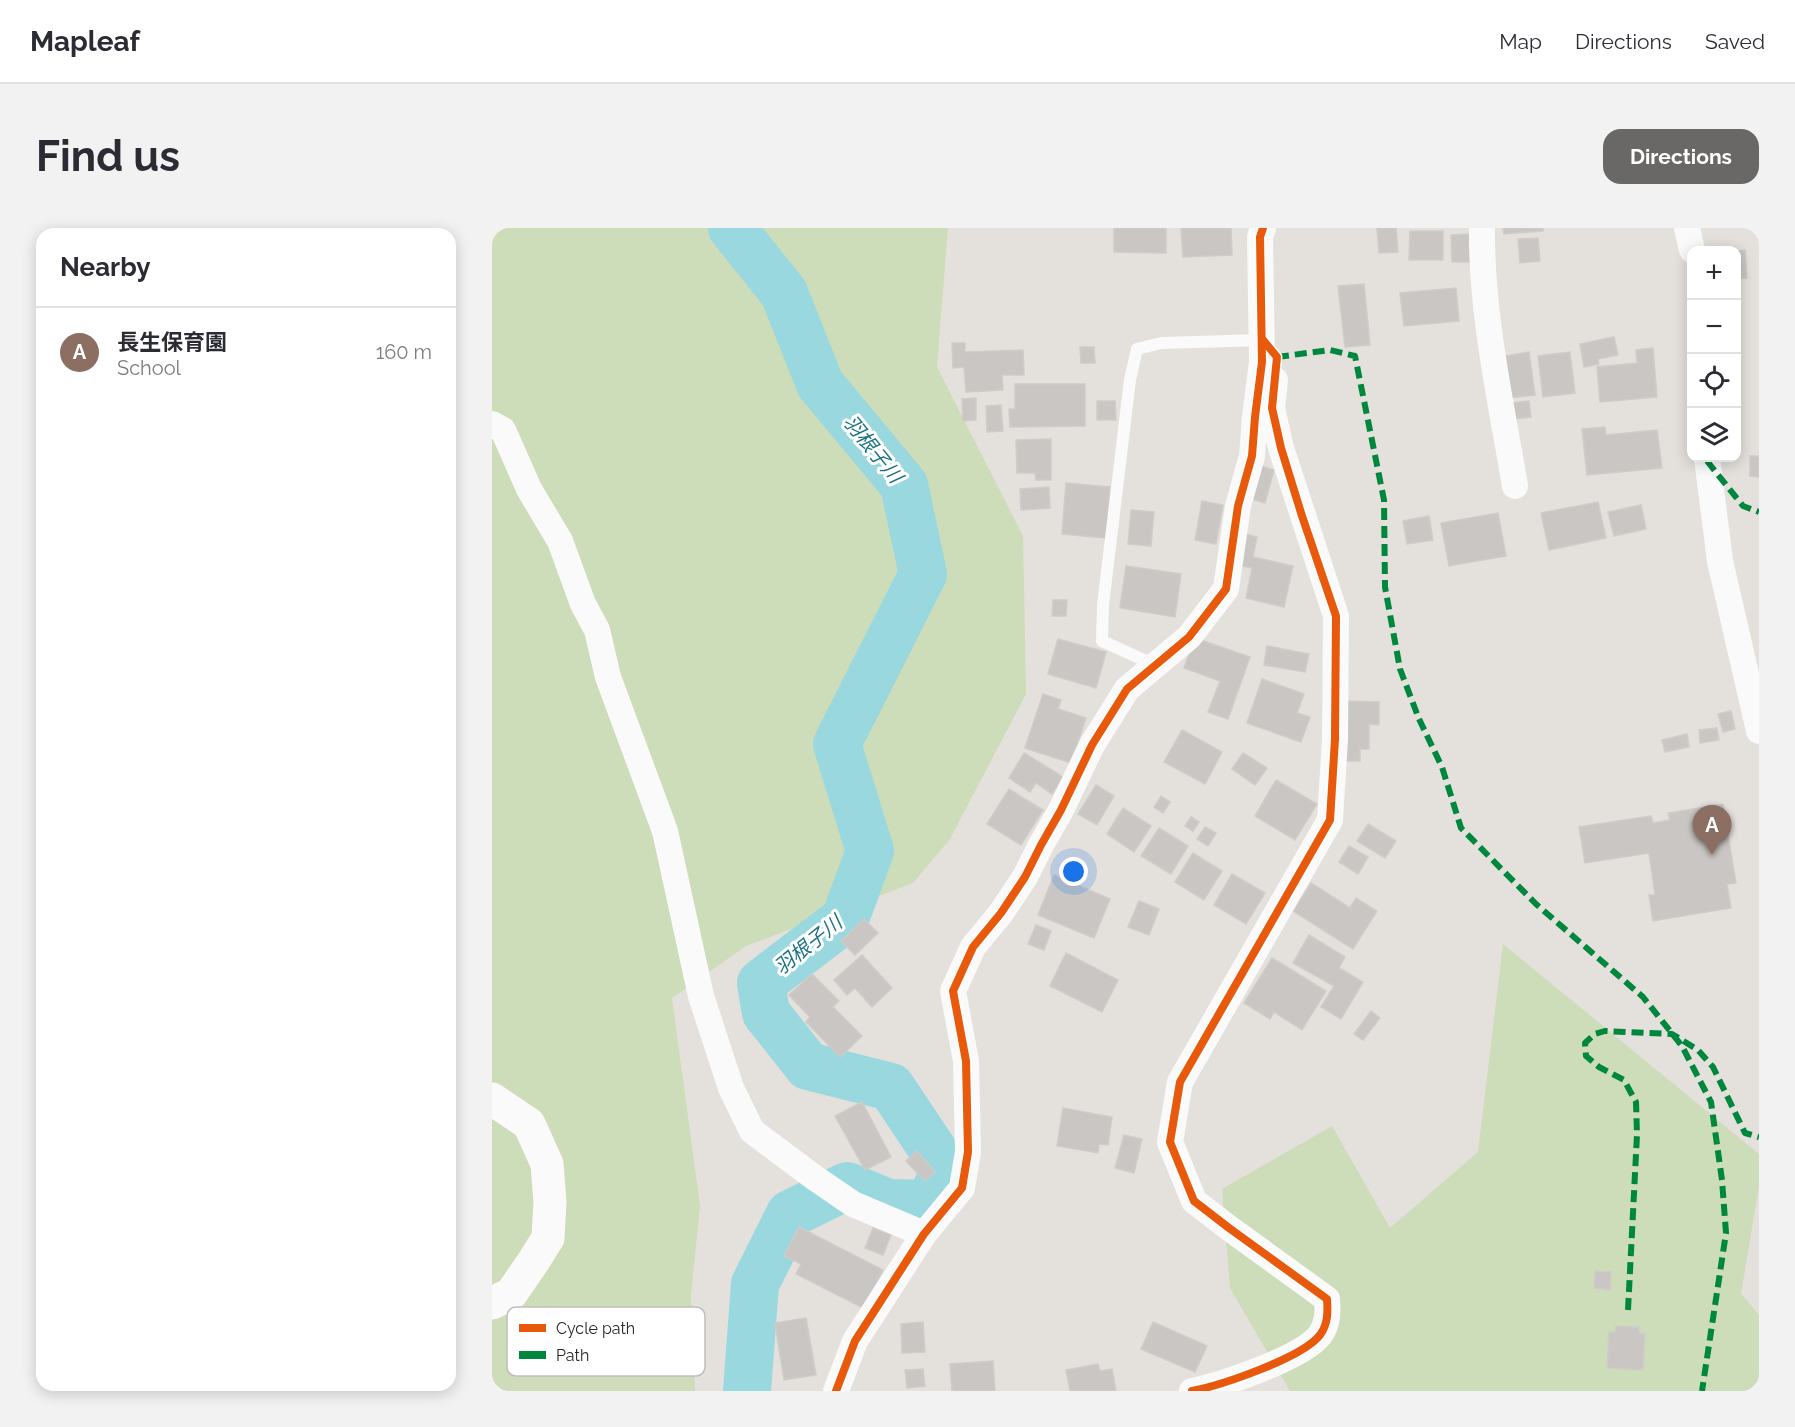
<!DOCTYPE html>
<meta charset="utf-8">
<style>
:root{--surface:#fff;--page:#f2f2f3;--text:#2b2b33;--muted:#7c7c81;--line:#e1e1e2;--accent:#696866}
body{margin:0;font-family:Raleway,"Noto Sans JP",sans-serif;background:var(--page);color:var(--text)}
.controls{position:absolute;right:18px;top:18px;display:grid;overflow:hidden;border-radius:12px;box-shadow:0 3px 15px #0003}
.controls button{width:54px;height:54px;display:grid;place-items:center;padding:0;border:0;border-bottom:2px solid var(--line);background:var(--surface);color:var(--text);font:30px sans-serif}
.you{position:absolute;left:582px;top:644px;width:21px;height:21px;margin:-15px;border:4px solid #fff;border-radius:50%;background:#1a73e8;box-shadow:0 0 0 9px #1a73e833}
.badge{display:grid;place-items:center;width:39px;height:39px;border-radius:50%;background:var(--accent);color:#fff;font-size:20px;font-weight:700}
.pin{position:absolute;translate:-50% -50px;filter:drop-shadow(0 2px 3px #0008)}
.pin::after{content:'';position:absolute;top:32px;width:21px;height:18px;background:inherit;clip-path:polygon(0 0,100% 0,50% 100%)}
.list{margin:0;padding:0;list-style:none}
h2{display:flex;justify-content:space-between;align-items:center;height:78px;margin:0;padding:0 24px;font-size:26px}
h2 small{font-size:20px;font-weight:400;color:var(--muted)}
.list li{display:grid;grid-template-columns:39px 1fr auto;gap:18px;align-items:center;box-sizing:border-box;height:90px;padding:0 24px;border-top:2px solid var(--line)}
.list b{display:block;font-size:22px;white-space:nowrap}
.list p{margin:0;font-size:20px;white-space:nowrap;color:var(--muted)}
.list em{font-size:20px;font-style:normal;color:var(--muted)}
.icon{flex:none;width:33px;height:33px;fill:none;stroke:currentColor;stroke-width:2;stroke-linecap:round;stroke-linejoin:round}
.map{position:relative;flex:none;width:1267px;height:1163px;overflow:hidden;border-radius:18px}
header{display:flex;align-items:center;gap:36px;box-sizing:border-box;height:84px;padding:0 30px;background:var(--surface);border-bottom:2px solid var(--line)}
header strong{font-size:28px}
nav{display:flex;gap:33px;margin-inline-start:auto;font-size:21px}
.intro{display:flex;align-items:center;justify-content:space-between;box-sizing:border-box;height:144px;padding:0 36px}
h1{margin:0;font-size:42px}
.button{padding:15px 27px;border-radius:18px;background:var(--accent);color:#fff;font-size:21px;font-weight:700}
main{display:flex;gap:36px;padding:0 36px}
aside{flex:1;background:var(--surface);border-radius:18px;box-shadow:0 3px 15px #0003}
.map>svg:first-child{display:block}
.green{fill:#cddcb9}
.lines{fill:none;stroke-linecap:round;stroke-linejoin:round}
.river{stroke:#98d8de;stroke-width:48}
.building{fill:#c9c6c3;stroke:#cfccc9;stroke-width:1.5}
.lane{stroke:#fbfafa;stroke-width:12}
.street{stroke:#fbfafa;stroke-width:26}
.secondary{stroke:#fbfafa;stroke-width:33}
.quiet{stroke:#00873e;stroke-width:6;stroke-dasharray:12 6;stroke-linecap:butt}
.cycleway-casing{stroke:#fff;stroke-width:11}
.cycleway{stroke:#e8590c;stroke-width:8}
.labels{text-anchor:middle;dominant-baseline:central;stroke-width:6;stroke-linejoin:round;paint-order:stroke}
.water-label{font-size:20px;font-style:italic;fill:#1c7385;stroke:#fff}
.key{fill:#fff;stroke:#bebebe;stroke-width:1.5}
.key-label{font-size:16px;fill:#272727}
</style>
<header>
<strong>Mapleaf</strong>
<nav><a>Map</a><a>Directions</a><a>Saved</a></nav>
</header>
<div class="intro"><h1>Find us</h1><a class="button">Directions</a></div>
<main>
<aside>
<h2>Nearby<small></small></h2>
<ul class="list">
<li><span class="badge" style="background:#8d6e63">A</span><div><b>長生保育園</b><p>School</p></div><em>160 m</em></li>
</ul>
</aside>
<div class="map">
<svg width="1267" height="1163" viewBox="0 0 1267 1163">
<rect width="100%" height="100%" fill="#e4e0dc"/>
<g class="green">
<path d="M0 0H456L445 139 531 308 534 466 458 611 421 655 254 718 180 770 208 978 199 1067 203 1163H0Z"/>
<path d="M1011 716 1267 926V958L1249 1066 1267 1087V1163H798L738 1060 730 961 840 898 898 1000 986 924Z"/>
</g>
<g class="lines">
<path class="river" d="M240 0 292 65 328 156 412 257 431 346 345 516 378 623 353 691 269 755 274 785 316 838 399 859 453 940 438 976 396 975 355 958 298 986 263 1056 255 1163"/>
</g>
<g class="building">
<path d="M622 0H674V25L622 24Z"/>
<path d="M689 0H739L740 27 691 29Z"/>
<path d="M885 0H904L906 24 887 25Z"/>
<path d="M1011 0H1051V3L1012 6Z"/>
<path d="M918 3H951V32H917Z"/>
<path d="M977 6 978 34H960L959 7Z"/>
<path d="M1046 10 1048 33 1028 35 1026 11Z"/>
<path d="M1253 22 1255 50 1244 51V23Z"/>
<path d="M872 56 878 117 853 119 846 58Z"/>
<path d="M964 60 967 93 912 98 908 65Z"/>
<path d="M1122 109 1126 127 1106 131 1107 136 1092 139 1088 116Z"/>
<path d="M460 115H473V124L531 122 532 147H510L511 162 474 164 472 139 461 140Z"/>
<path d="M588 119H602L603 135H589Z"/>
<path d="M1161 120 1165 169 1108 174 1105 139 1145 135 1144 122Z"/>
<path d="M1037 124 1043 167 1018 170 1013 128Z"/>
<path d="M1078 124 1083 165 1051 169 1046 128Z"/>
<path d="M523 156H593V198L518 199 517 181H523Z"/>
<path d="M484 170V192L471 193 470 171Z"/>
<path d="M605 173H623L624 192H605Z"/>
<path d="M1037 173 1039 189 1023 191 1021 175Z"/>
<path d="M509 177 511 203 495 204 494 178Z"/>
<path d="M1113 199 1114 207 1165 202 1170 240 1095 247 1090 201Z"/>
<path d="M559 211V252H544L543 245H525L524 212Z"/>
<path d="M1258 228H1267V249L1258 248Z"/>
<path d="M769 238 782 242 773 275 760 271Z"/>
<path d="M574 255 618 259 614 310 570 306Z"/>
<path d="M557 259 558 280 529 282 528 261Z"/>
<path d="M710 273 731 277 724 316 703 312Z"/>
<path d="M1106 274 1114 310 1057 322 1049 285Z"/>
<path d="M1149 277 1154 301 1122 308 1116 284Z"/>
<path d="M639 282 662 284 659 318 636 316Z"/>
<path d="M1006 285 1014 328 957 338 949 295Z"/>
<path d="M937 288 941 312 915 316 911 293Z"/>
<path d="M753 306 765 309 761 329 801 338 792 379 754 370 760 340 746 337Z"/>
<path d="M634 338 689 346 683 389 628 380Z"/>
<path d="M561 372H575L574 388H560Z"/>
<path d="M703 410 758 429 736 491 716 484 728 453 692 440Z"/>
<path d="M566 411 614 424 604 460 556 446Z"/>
<path d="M775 418 817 426 813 444 772 437Z"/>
<path d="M770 451 812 466 805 485 818 489 809 514 755 495Z"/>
<path d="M551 466 569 472 566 481 594 490 579 535 533 520Z"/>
<path d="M850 473 887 474V497L877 496V521H868V533H850Z"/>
<path d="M1239 483 1243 501 1231 504 1226 486Z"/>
<path d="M1225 500 1227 512 1208 515 1207 502Z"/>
<path d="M690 502 730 524 713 556 672 534Z"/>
<path d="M1195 506 1197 519 1173 524 1170 512Z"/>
<path d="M532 525 571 549 560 566 544 555 538 564 517 550Z"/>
<path d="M751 525 775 540 763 557 740 541Z"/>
<path d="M784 552 825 576 803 612 763 588Z"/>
<path d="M604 557 622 568 605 597 586 586Z"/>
<path d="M517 561 551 582 529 617 495 596Z"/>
<path d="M669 568 678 574 671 585 662 579Z"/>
<path d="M1231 576 1244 655 1235 656 1239 680 1161 693 1157 667H1163L1157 625 1093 635 1087 599 1159 588 1161 595 1178 592 1176 585Z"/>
<path d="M631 580 659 598 642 624 615 606Z"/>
<path d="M699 589 707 594 701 603 693 598Z"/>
<path d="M876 596 904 613 893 630 865 613Z"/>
<path d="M713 599 724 605 716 618 705 611Z"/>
<path d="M667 600 696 618 679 646 649 628Z"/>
<path d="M857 618 876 629 866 646 847 634Z"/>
<path d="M701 625 730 643 712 672 683 654Z"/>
<path d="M740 646 773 665 754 696 722 677Z"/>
<path d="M562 647 618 671 602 710 546 687Z"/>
<path d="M819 655 858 680 864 670 885 683 861 721 801 683Z"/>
<path d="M647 673 667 681 657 707 636 699Z"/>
<path d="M372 691 386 705 363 727 349 713Z"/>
<path d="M544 697 559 703 552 722 536 716Z"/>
<path d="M817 707 853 729 847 740 871 754 849 791 829 779 842 758 801 735Z"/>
<path d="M574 725 626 752 610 784 558 758Z"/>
<path d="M370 727 400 760 380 779 363 760 355 767 342 752Z"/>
<path d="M780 730 834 763 810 802 782 784 778 791 752 775Z"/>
<path d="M320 746 347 773 341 779 370 808 348 829 314 794 318 789 297 767Z"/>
<path d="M879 783 888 790 871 812 862 806Z"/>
<path d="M370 874 399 929 373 942 343 888Z"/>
<path d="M571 880 620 889 616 917 607 916 606 925 565 918Z"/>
<path d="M632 907 650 911 642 945 623 940Z"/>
<path d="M425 923 443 944 433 953 414 933Z"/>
<path d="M307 999 391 1042 371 1080 304 1046 309 1036 292 1028Z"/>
<path d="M381 1000 399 1007 391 1027 373 1020Z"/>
<path d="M1103 1043 1119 1044 1118 1062 1102 1060Z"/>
<path d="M314 1090 324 1147 292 1152 283 1095Z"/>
<path d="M431 1094 433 1124 410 1125 409 1096Z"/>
<path d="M661 1094 715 1118 703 1144 649 1121Z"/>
<path d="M1124 1098 1147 1099V1105L1153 1106 1151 1142 1115 1140 1117 1104H1123Z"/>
<path d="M501 1133 503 1163H460L458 1136Z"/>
<path d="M606 1136 608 1143 620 1141 624 1163H578L574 1142Z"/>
<path d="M431 1141 433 1158 415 1160 413 1142Z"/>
</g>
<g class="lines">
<path class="lane" d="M663 437 610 413 611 377 638 152 645 121 669 115 771 112"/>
<g class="street">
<path d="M990 0C989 86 1009 174 1023 258"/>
<path d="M1195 0 1200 22"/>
<path d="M0 196 11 202 37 261 68 313 91 376 105 402 116 449 173 603 209 768 239 860 260 903 323 950 361 976 432 1006"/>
<path d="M1215 230 1228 333 1267 503"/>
<path d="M344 1163 363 1113 432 1006 470 960 476 924 474 833 461 763 481 719 509 685 533 649 549 617 569 582 600 517 635 461 697 409 734 361 746 278 760 228 763 189 770 134 768 9 771 0"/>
<path d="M700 1163C730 1157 810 1130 828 1107 836 1096 836 1084 835 1071L737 1000 702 973 678 914 688 854 838 592 843 511 844 388 789 220 780 180 783 152"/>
</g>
<path class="secondary" d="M0 871 37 896 55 936 58 974 56 1010 41 1034 19 1066 0 1075"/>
<g class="quiet">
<path d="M785 129 838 122 863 128 892 272 893 359 908 441 927 491 950 539 969 600 1044 676 1151 769 1190 818 1219 874 1230 952 1234 1005 1210 1163"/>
<path d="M1215 233 1251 278 1267 284"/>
<path d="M1136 1082 1145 907 1144 874 1132 852 1107 839 1094 828 1093 815 1103 806 1113 803 1180 806 1206 822 1221 839 1253 905 1267 909"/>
</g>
<defs>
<g id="cycleway">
<path d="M344 1163 363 1113 432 1006 470 960 476 924 474 833 461 763 481 719 509 685 533 649 549 617 569 582 600 517 635 461 697 409 734 361 746 278 760 228 763 189 770 134 768 9 771 0"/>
<path d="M700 1163C730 1157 810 1130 828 1107 836 1096 836 1084 835 1071L737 1000 702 973 678 914 688 854 838 592 843 511 844 388 810 288 789 220 780 180 785 129 771 112"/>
</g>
</defs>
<use href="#cycleway" class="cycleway-casing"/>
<use href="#cycleway" class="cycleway"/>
</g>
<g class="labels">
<g class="water-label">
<text transform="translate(381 221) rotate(51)">羽根子川</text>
<text transform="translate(316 717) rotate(-39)">羽根子川</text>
</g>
</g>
<rect x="15" y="1079" width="198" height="69" rx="9" class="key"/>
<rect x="27" y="1096" width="27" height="8" fill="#e8590c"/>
<rect x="27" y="1123" width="27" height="8" fill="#00873e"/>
<g class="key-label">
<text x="64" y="1106">Cycle path</text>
<text x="64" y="1133">Path</text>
</g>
</svg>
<div class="controls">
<button>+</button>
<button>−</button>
<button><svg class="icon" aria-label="locate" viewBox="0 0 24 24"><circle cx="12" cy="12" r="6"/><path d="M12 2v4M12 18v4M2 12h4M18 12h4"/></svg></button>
<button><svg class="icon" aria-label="layers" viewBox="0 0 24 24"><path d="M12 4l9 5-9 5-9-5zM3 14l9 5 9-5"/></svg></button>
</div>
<div class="you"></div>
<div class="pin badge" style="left:1220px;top:627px;background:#8d6e63">A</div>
</div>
</main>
